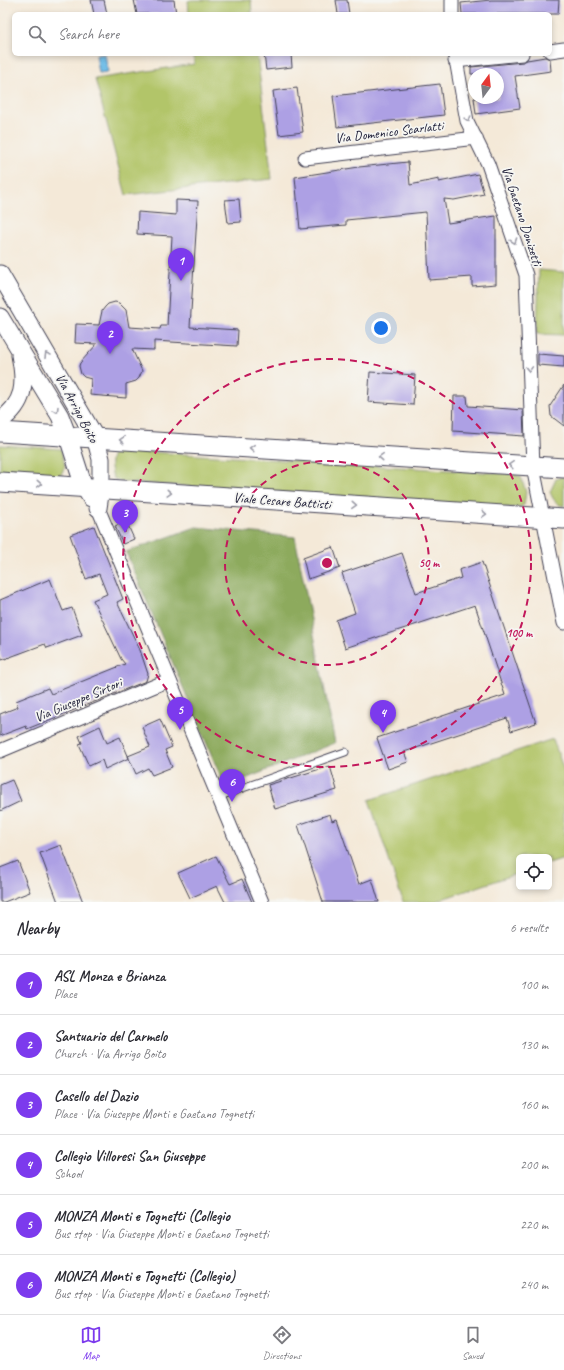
<!DOCTYPE html>
<meta charset="utf-8">
<style>
:root{--surface:#fff;--page:#f7f7f7;--text:#2b2b33;--muted:#7c7c81;--line:#e1e1e2;--accent:#7c3aed}
body{margin:0;font-family:Caveat,sans-serif;background:var(--page);color:var(--text)}
.controls{position:absolute;right:12px;bottom:12px;display:grid;overflow:hidden;border-radius:6px;box-shadow:0 2px 6px #0003}
.controls button{width:36px;height:36px;display:grid;place-items:center;padding:0;border:0;border-bottom:1px solid var(--line);background:var(--surface);color:var(--text);font:20px sans-serif}
.compass{position:absolute;left:468px;top:68px;width:36px;height:36px;border-radius:50%;background:var(--surface);box-shadow:0 2px 6px #0003;rotate:15deg}
.you{position:absolute;left:381px;top:328px;width:14px;height:14px;margin:-10px;border:3px solid #fff;border-radius:50%;background:#1a73e8;box-shadow:0 0 0 6px #1a73e833}
.badge{display:grid;place-items:center;width:26px;height:26px;border-radius:50%;background:var(--accent);color:#fff;font-size:13px;font-weight:700}
.pin{position:absolute;translate:-50% -33px;filter:drop-shadow(0 1px 2px #0008)}
.pin::after{content:'';position:absolute;top:21px;width:14px;height:12px;background:inherit;clip-path:polygon(0 0,100% 0,50% 100%)}
.list{margin:0;padding:0;list-style:none}
h2{display:flex;justify-content:space-between;align-items:center;height:52px;margin:0;padding:0 16px;font-size:17px}
h2 small{font-size:13px;font-weight:400;color:var(--muted)}
.list li{display:grid;grid-template-columns:26px 1fr auto;gap:12px;align-items:center;box-sizing:border-box;height:60px;padding:0 16px;border-top:1px solid var(--line)}
.list b{display:block;font-size:15px;white-space:nowrap}
.list p{margin:0;font-size:13px;white-space:nowrap;color:var(--muted)}
.list em{font-size:13px;font-style:normal;color:var(--muted)}
.icon{flex:none;width:22px;height:22px;fill:none;stroke:currentColor;stroke-width:2;stroke-linecap:round;stroke-linejoin:round}
.map{position:relative;flex:none;width:564px;height:902px;overflow:hidden}
.search{position:absolute;background:var(--surface);box-shadow:0 2px 6px #0003;left:12px;right:12px;top:12px;height:44px;display:flex;align-items:center;gap:10px;box-sizing:border-box;padding:0 14px;border-radius:6px;color:var(--muted);font-size:15px}
.sheet{height:412px;background:var(--surface)}
nav{display:flex;justify-content:space-around;align-items:center;box-sizing:border-box;height:56px;border-top:1px solid var(--line);background:var(--surface);font-size:11px;color:var(--muted)}
nav a{display:grid;justify-items:center;gap:2px}
nav .on{color:var(--accent)}
.map>svg:first-child{display:block}
.green{fill:#b2c569;stroke:#6a7452}
.forest{fill:#8daa5d;stroke:#58664c}
.water{fill:#6dbce7;stroke:#486f91}
.building{fill:#ada0e4}
.lines{fill:none;stroke-linecap:round;stroke-linejoin:round}
.service-casing{stroke:#424053;stroke-width:9}
.minor-casing{stroke:#424053;stroke-width:15}
.tertiary-casing{stroke:#424053;stroke-width:19}
.secondary-casing{stroke:#424053;stroke-width:21}
.service{stroke:#fff;stroke-width:7}
.minor{stroke:#fff;stroke-width:13}
.tertiary{stroke:#fff;stroke-width:17}
.secondary{stroke:#fff;stroke-width:19}
.oneway{stroke:#9c9ca7}
.ring{fill:none;stroke:#c2185b;stroke-width:2;stroke-dasharray:7 5}
.labels{text-anchor:middle;dominant-baseline:central;stroke-width:3.5;stroke-linejoin:round;paint-order:stroke}
.street-label{font-size:14px;fill:#22223b;stroke:#f6f6f2}
.centre{fill:#c2185b;stroke:#f6f6f2;stroke-width:2}
.ring-label{font-size:12px;text-anchor:middle;font-weight:bold;fill:#c2185b;stroke:#f6f6f2;stroke-width:3.5;stroke-linejoin:round;paint-order:stroke}
</style>
<div class="map">
<svg width="564" height="902" viewBox="0 0 564 902">
<rect width="100%" height="100%" fill="#f6f6f2"/>
<filter id="ink" filterUnits="userSpaceOnUse"><feTurbulence type="fractalNoise" baseFrequency=".025" numOctaves="2"/><feDisplacementMap in="SourceGraphic" scale="8" xChannelSelector="R" yChannelSelector="G"/><feConvolveMatrix kernelMatrix="1 2 1 2 8 2 1 2 1" color-interpolation-filters="sRGB"/></filter>
<filter id="wash" filterUnits="userSpaceOnUse"><feTurbulence type="fractalNoise" baseFrequency=".012" numOctaves="4" result="noise"/><feDisplacementMap in="SourceGraphic" scale="16" xChannelSelector="R" yChannelSelector="G"/><feGaussianBlur stdDeviation="0.9" result="paint"/><feColorMatrix in="noise" values="0 0 0 0 0 0 0 0 0 0 0 0 0 0 0 0 0 1.4 0 .05"/><feComposite in="paint" operator="in"/></filter>
<g filter="url(#wash)">
<rect width="100%" height="100%" fill="#f4e9d8"/>
<g class="green">
<path d="M192 0H251L252 14H189L188 1Z"/>
<path d="M194 54H257L272 179 126 195 95 79 194 64Z"/>
<path d="M539 270 564 272V335L537 334Z"/>
<path d="M0 445 61 449 65 466 59 479 0 475Z"/>
<path d="M116 450 513 474 521 477 526 492 524 505 518 508 122 482 113 478C111 468 108 458 116 450Z"/>
<path d="M561 477H564V506C556 505 553 499 550 492L556 479Z"/>
<path d="M553 739 564 771V858L549 863V857H519V873L433 902H403L369 800Z"/>
</g>
<path class="forest" d="M196 527 295 537 335 743 225 787 126 552Z"/>
<path class="water" d="M105 54 108 72 99 73 96 55Z"/>
<g id="blocks">
<g class="building">
<path d="M91 0H104L107 14H94Z"/>
<path d="M134 0H174L176 14H137Z"/>
<path d="M336 0H347L349 14H338Z"/>
<path d="M491 0H559L558 14H462L461 3Z"/>
<path d="M264 54H291L292 67 266 70Z"/>
<path d="M545 57 550 59 551 71 515 76 520 108 476 114 474 98H498V74H471V67L523 62 527 60Z"/>
<path d="M440 84 444 115 337 127 333 96Z"/>
<path d="M297 88 303 132 279 135 273 91Z"/>
<path d="M408 162 410 185 439 179V182L478 174 484 194 454 200 444 199 448 223 496 216V284L472 286V277L429 280 426 212 346 220V225L300 229 295 177 359 167Z"/>
<path d="M239 199 241 222 228 223 225 200Z"/>
<path d="M176 200 198 201 190 327 238 330 237 346 154 341V350L132 349 142 371 139 378 136 381 126 384V398L90 395 91 379 84 377 81 374 79 366 80 363 97 344 75 343 76 324 99 325 102 311 105 307 108 304 115 302 119 303 126 310 129 327 160 329 161 326H167L172 236 137 234 138 212 176 215Z"/>
<path d="M538 354 564 356V367L538 365Z"/>
<path d="M370 372 415 375 413 405 368 402Z"/>
<path d="M564 385V426L551 416 550 406Z"/>
<path d="M454 396H467L468 406 523 410 524 436 453 431Z"/>
<path d="M126 521 134 539 123 544 115 526Z"/>
<path d="M94 526 123 599 117 602 140 650 148 674 146 681 27 729 26 726 0 736V714L18 707 16 701 48 688 51 694 125 664 121 659 93 600 107 594 99 574 86 579 70 535Z"/>
<path d="M333 547 340 568 308 579 303 558Z"/>
<path d="M402 553 416 593 461 578 459 570 482 562 536 723 511 731 507 718 404 752 408 762 388 769 377 738 505 695 475 605 345 648 336 620 355 613 342 573Z"/>
<path d="M50 579 63 611 72 608 82 635 47 648 45 644 2 660 0 654V600Z"/>
<path d="M160 719 172 747 165 750 172 767 152 775 148 768 136 774 128 756 150 747 142 727Z"/>
<path d="M100 726 107 743 120 737 129 758 105 769 102 760 89 766 79 744 82 743 79 736Z"/>
<path d="M330 766 337 790 275 809 268 785Z"/>
<path d="M12 780 21 801 0 811V785Z"/>
<path d="M330 814 332 821 337 819 359 884 372 879 379 902H323L298 825Z"/>
<path d="M61 845 67 861 83 902H58L40 853Z"/>
<path d="M216 856 230 884 242 879 252 902H225L217 886 190 898 178 873Z"/>
<path d="M18 861 30 892 4 902H0V868Z"/>
</g>
</g>
</g>
<g filter="url(#ink)">
<use href="#blocks" fill-opacity="0" stroke="#424053" stroke-width="1"/>
<g class="lines">
<defs>
<path id="service" d="M217 797 345 752"/>
<g id="minor">
<path d="M452 0V14"/>
<path d="M550 51 564 49"/>
<path d="M455 54 467 121 488 164 526 275 533 467 564 623"/>
<path d="M455 61 522 54"/>
<path d="M305 158 476 138"/>
<path d="M98 508 262 902"/>
<path d="M0 751 169 680"/>
</g>
<g id="tertiary">
<path d="M0 274 95 437 101 459V488L98 508"/>
<path d="M0 317 60 416 68 437 84 487 91 498"/>
<path d="M0 421C25 403 26 384 20 355"/>
</g>
<g id="secondary">
<path d="M0 432 564 468"/>
<path d="M0 482 564 519"/>
</g>
</defs>
<use href="#service" class="service-casing"/>
<use href="#minor" class="minor-casing"/>
<use href="#tertiary" class="tertiary-casing"/>
<use href="#secondary" class="secondary-casing"/>
<use href="#service" class="service"/>
<use href="#minor" class="minor"/>
<use href="#tertiary" class="tertiary"/>
<use href="#secondary" class="secondary"/>
</g>
<defs><path id="oneway-chevron" d="M-2-3.5L2.5 0L-2 3.5" fill="none" stroke-width="1.6" stroke-linecap="round" stroke-linejoin="round"/></defs>
<g class="oneway">
<use href="#oneway-chevron" transform="translate(468 119) rotate(72)"/>
<use href="#oneway-chevron" transform="translate(514 241) rotate(71)"/>
<use href="#oneway-chevron" transform="translate(47 355) rotate(-120)"/>
<use href="#oneway-chevron" transform="translate(529 369) rotate(88)"/>
<use href="#oneway-chevron" transform="translate(56 410) rotate(59)"/>
<use href="#oneway-chevron" transform="translate(122 440) rotate(-176)"/>
<use href="#oneway-chevron" transform="translate(252 448) rotate(-176)"/>
<use href="#oneway-chevron" transform="translate(381 457) rotate(-176)"/>
<use href="#oneway-chevron" transform="translate(511 465) rotate(-176)"/>
<use href="#oneway-chevron" transform="translate(39 484) rotate(4)"/>
<use href="#oneway-chevron" transform="translate(169 493) rotate(4)"/>
<use href="#oneway-chevron" transform="translate(354 505) rotate(4)"/>
<use href="#oneway-chevron" transform="translate(484 514) rotate(4)"/>
</g>
</g>
<g class="ring">
<circle cx="327" cy="563" r="102"/>
<circle cx="327" cy="563" r="204"/>
</g>
<g class="labels">
<g class="street-label">
<text transform="translate(389 132) rotate(-7)">Via Domenico Scarlatti</text>
<text transform="translate(522 216) rotate(72)">Via Gaetano Donizetti</text>
<text transform="translate(77 408) rotate(62)">Via Arrigo Boito</text>
<text transform="translate(282 501) rotate(4)">Viale Cesare Battisti</text>
<text transform="translate(78 700) rotate(-23)">Via Giuseppe Sirtori</text>
</g>
</g>
<circle cx="327" cy="563" r="6" class="centre"/>
<g class="ring-label">
<text x="429" y="567">50 m</text>
<text x="519" y="637">100 m</text>
</g>
</svg>
<div class="controls">
<button><svg class="icon" aria-label="locate" viewBox="0 0 24 24"><circle cx="12" cy="12" r="6"/><path d="M12 2v4M12 18v4M2 12h4M18 12h4"/></svg></button>
</div>
<svg class="compass" viewBox="-18 -18 36 36"><path d="M0-13l5 13h-10z" fill="#e53935"/><path d="M0 13l5-13h-10z" fill="#7c7c81"/></svg>
<div class="you"></div>
<div class="pin badge" style="left:181px;top:281px">1</div>
<div class="pin badge" style="left:110px;top:354px">2</div>
<div class="pin badge" style="left:125px;top:533px">3</div>
<div class="pin badge" style="left:383px;top:733px">4</div>
<div class="pin badge" style="left:180px;top:730px">5</div>
<div class="pin badge" style="left:232px;top:802px">6</div>
<div class="search"><svg class="icon" aria-label="search" viewBox="0 0 24 24"><circle cx="10" cy="10" r="6"/><path d="M15 15l6 6"/></svg>Search here</div>
</div>
<section class="sheet">
<h2>Nearby<small>6 results</small></h2>
<ul class="list">
<li><span class="badge">1</span><div><b>ASL Monza e Brianza</b><p>Place</p></div><em>100 m</em></li>
<li><span class="badge">2</span><div><b>Santuario del Carmelo</b><p>Church · Via Arrigo Boito</p></div><em>130 m</em></li>
<li><span class="badge">3</span><div><b>Casello del Dazio</b><p>Place · Via Giuseppe Monti e Gaetano Tognetti</p></div><em>160 m</em></li>
<li><span class="badge">4</span><div><b>Collegio Villoresi San Giuseppe</b><p>School</p></div><em>200 m</em></li>
<li><span class="badge">5</span><div><b>MONZA Monti e Tognetti (Collegio</b><p>Bus stop · Via Giuseppe Monti e Gaetano Tognetti</p></div><em>220 m</em></li>
<li><span class="badge">6</span><div><b>MONZA Monti e Tognetti (Collegio)</b><p>Bus stop · Via Giuseppe Monti e Gaetano Tognetti</p></div><em>240 m</em></li>
</ul>
</section>
<nav>
<a class="on"><svg class="icon" aria-label="map" viewBox="0 0 24 24"><path d="M3 6l6-2 6 2 6-2v14l-6 2-6-2-6 2zM9 4v14M15 6v14"/></svg>Map</a>
<a><svg class="icon" aria-label="directions" viewBox="0 0 24 24"><path d="M12 3l9 9-9 9-9-9zM9 14v-3h6M13 9l2 2-2 2"/></svg>Directions</a>
<a><svg class="icon" aria-label="saved" viewBox="0 0 24 24"><path d="M7 4h10v16l-5-4-5 4z"/></svg>Saved</a>
</nav>
